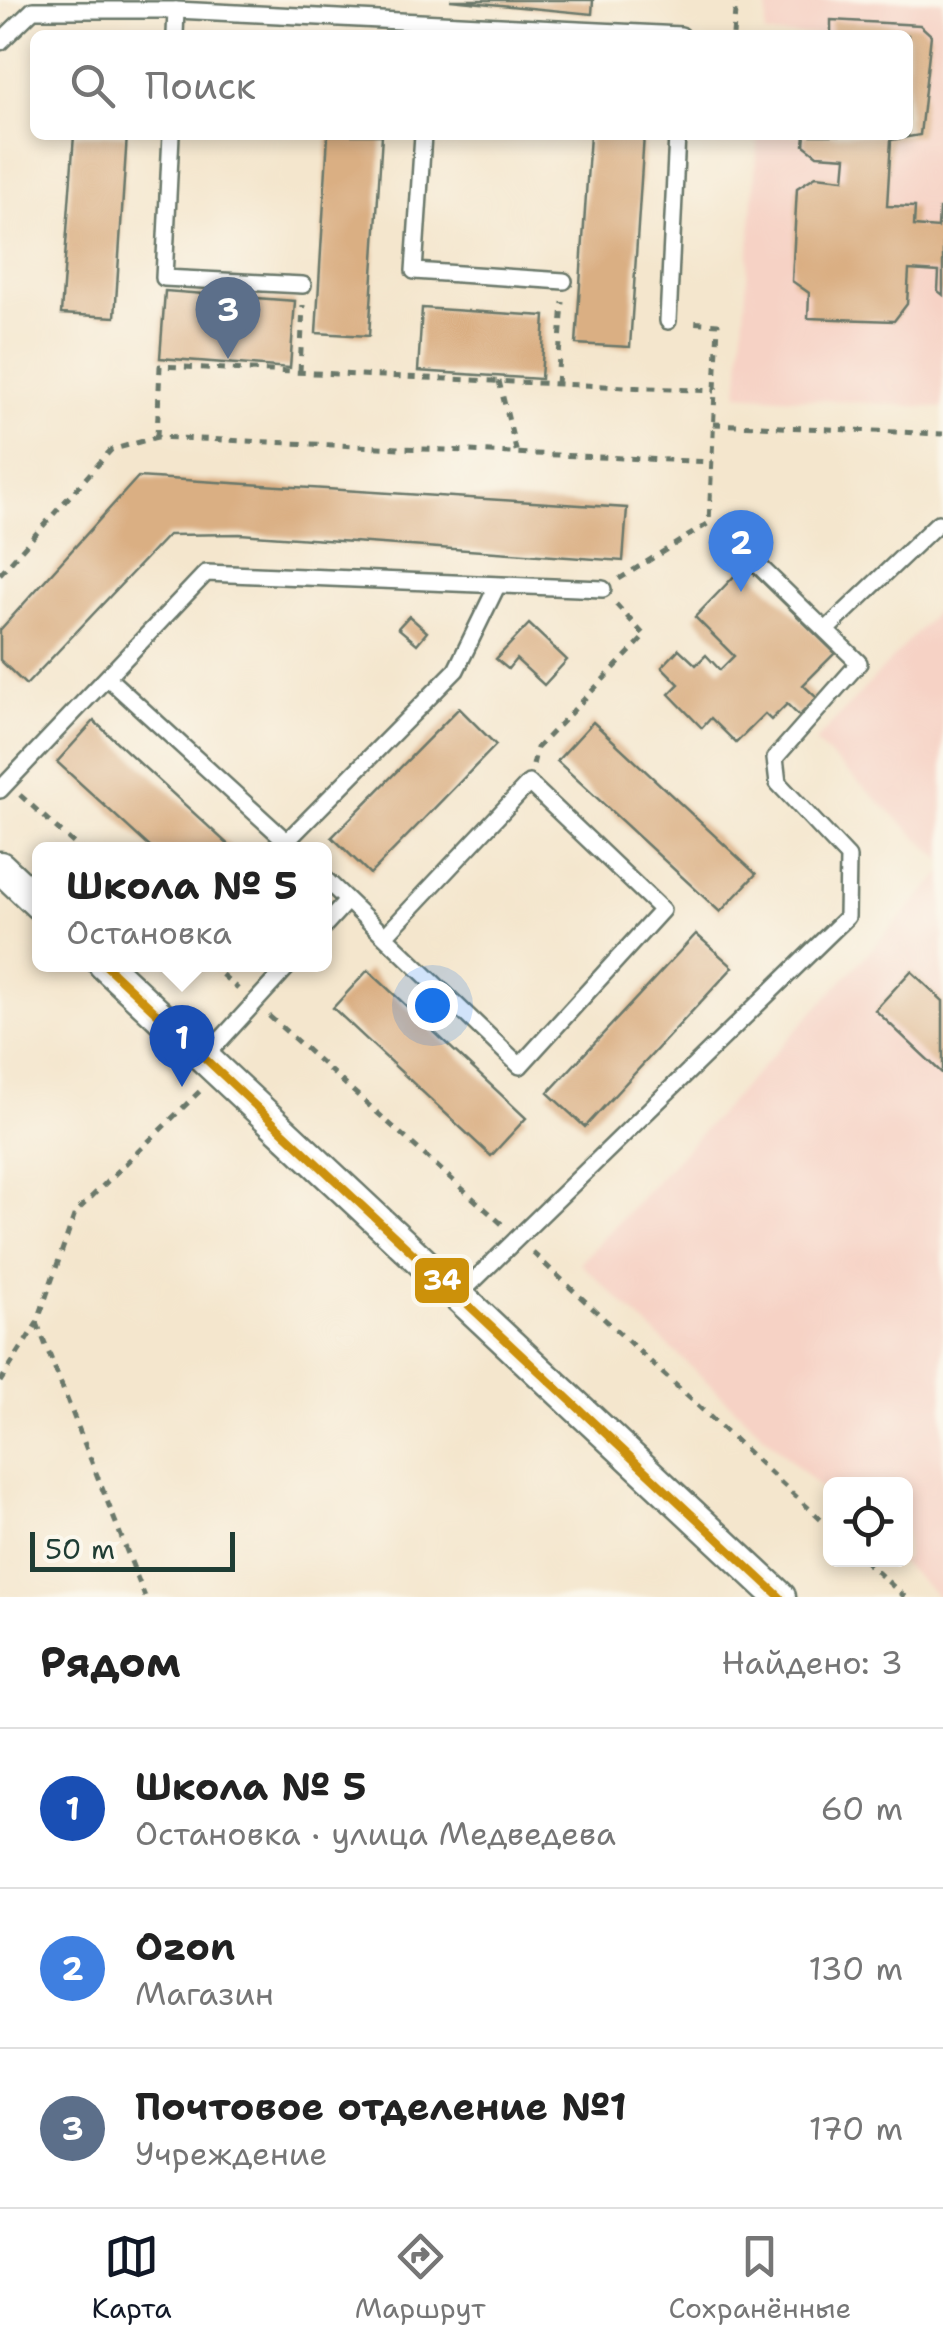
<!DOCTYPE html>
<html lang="ru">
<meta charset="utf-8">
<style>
:root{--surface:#fff;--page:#f2f2f2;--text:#222;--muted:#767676;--line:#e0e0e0;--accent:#111827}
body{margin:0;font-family:"Shantell Sans",sans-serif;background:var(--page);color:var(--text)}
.controls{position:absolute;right:30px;bottom:30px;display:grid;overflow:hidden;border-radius:15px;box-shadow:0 5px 15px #0003}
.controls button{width:90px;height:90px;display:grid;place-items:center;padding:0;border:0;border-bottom:2px solid var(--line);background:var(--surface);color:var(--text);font:50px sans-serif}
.scale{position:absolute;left:30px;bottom:25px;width:205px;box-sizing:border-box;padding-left:10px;border:5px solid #1f3d34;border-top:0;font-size:28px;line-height:35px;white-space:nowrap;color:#1f3d34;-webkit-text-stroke:8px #fbf7ec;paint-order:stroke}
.you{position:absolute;left:432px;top:1005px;width:35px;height:35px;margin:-25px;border:8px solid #fff;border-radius:50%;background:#1a73e8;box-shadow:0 0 0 15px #1a73e833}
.badge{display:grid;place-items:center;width:65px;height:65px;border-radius:50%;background:var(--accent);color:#fff;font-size:32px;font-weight:700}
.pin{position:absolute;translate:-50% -82px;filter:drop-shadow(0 2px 5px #0008)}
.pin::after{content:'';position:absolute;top:52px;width:35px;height:30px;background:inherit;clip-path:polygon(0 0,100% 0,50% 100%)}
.popup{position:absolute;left:32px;top:842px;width:300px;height:130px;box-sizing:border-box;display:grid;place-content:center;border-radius:15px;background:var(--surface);filter:drop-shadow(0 2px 8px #0005);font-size:32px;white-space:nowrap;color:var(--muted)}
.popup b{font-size:38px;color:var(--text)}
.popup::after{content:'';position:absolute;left:50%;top:100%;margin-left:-20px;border:20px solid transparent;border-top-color:var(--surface)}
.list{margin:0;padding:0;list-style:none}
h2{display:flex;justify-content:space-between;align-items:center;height:130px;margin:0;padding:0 40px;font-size:42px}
h2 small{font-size:32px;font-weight:400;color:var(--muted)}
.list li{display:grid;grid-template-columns:65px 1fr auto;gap:30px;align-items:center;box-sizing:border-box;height:160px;padding:0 40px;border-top:2px solid var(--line)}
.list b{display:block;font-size:38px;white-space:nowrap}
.list p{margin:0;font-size:32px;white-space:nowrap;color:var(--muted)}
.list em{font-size:32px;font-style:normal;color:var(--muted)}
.icon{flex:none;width:55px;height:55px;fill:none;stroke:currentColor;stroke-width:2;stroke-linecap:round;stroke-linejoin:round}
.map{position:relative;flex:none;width:943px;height:1597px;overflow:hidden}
.search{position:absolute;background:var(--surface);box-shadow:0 5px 15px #0003;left:30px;right:30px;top:30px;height:110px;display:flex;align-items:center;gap:25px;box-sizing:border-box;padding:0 35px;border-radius:15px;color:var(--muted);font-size:38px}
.sheet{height:610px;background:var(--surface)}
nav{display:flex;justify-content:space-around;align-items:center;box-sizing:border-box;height:140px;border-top:2px solid var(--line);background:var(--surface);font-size:28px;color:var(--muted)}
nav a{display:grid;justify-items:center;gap:5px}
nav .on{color:var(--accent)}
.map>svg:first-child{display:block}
.built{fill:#f6d2c5}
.building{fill:#daaf83}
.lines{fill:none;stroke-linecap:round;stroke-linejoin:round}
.service-casing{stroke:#6a786a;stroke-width:20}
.minor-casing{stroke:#6a786a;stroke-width:35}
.path{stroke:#6a786a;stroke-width:5;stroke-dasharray:8 8;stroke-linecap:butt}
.service{stroke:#fff;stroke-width:15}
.minor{stroke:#fff;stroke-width:30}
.bus-1-casing{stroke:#fbf7ec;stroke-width:15}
.bus-1{stroke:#cc910a;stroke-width:8}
.line-badge{stroke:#fbf7ec;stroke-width:4}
.badge-label{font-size:28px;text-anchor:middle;font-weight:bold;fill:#fff}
</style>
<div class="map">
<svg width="943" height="1597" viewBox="0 0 943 1597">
<rect width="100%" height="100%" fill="#fbf7ec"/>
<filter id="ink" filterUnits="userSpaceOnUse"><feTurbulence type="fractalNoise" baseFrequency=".01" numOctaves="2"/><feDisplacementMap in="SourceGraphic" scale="20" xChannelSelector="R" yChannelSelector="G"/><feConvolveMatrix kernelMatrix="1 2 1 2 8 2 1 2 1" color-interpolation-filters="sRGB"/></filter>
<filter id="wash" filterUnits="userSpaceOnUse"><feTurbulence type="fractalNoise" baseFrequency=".0048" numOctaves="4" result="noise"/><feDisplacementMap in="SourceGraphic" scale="40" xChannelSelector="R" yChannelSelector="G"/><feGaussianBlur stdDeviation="2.25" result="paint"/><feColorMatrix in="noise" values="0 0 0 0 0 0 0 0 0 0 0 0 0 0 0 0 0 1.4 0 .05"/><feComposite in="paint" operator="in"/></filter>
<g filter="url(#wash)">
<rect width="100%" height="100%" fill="#f4e6cd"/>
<g class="built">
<path d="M768 0H943V408L738 394 758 135H908V35H765Z"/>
<path d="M943 604V861L815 742Z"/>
<path d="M943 872V1597H938L898 1560H906V1484H830V1497L580 1263Z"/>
</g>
<g id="blocks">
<g class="building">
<path d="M450 0H593L592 14Z"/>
<path d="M831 20 920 25 931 35 920 135 891 140 887 206 915 207 914 226 938 228 939 209 943 210V295L938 291 939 272 909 270 907 304 894 321 808 318 809 293 792 281 797 188 816 176 844 179 846 157 817 155 804 145 805 135H908V35H831Z"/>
<path d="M74 135H127L115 317 61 314Z"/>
<path d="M328 135H382L369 336 316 333Z"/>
<path d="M590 135H644L630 347 576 344Z"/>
<path d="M165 291 295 301 290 368 160 358Z"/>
<path d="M422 308 545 316 541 379 418 371Z"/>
<path d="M138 477 627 508 623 561 240 534 168 535 26 685 0 660V630Z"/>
<path d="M745 565 835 653 803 685 817 698 799 716 787 704 771 720 765 714 736 743 711 718 702 728 669 694 679 684 662 667 679 649 696 665 706 655 720 670 734 656 695 617Z"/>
<path d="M409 616 427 632 417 644 398 628Z"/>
<path d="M529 624 567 660 544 685 516 659 508 669 496 659Z"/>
<path d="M459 708 496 745 370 874 332 837Z"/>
<path d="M94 721 234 850H153L57 762Z"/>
<path d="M593 722 756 874 720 912 557 761Z"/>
<path d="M696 934 733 967 585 1127 548 1093Z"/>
<path d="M368 970 526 1118 491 1156 333 1008Z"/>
<path d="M911 971 943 1001V1074L875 1010Z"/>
</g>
</g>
</g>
<g filter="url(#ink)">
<use href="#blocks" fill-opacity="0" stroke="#6a786a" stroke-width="2.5"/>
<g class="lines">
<defs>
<g id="service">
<path d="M175 35 176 10"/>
<path d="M0 42 33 10H176L681 35"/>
<path d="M171 135 164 278 303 285"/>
<path d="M423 135 414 271 564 281"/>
<path d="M668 321 677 135"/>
<path d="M826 630 938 523"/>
<path d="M109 679 296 850"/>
<path d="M0 790 206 573 603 589"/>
<path d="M287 841 456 670 497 586"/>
<path d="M324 878 520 1066 662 910 529 783 386 935"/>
<path d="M324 926 347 901"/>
<path d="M204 1058 290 964"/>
<path d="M458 1296 847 917 848 857 778 783 775 758 859 663 756 563"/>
</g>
<g id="minor">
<path d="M0 867 39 904"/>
<path d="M104 964 780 1597"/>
</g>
</defs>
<use href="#service" class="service-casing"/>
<use href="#minor" class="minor-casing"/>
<g class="path">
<path d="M733 35 736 0"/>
<path d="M300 372 303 305"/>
<path d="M499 381 517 454"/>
<path d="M557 384 563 302"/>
<path d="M713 424 943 434"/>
<path d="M157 437 160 366 715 391"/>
<path d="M0 574 111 450 157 437 712 462"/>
<path d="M619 579 709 523 718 324 689 322"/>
<path d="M533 765 537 748 645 636 614 602"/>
<path d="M20 795 81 850"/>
<path d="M210 964 238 989"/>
<path d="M269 1016 503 1225"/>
<path d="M533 1253 830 1528"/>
<path d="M37 1323 145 1597"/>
<path d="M0 1382 37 1323 75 1213 201 1090"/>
<path d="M864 1560 905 1597"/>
</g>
<use href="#service" class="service"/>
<use href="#minor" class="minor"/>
<defs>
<path id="bus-1" d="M104 964 780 1597"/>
</defs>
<use href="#bus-1" class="bus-1-casing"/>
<use href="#bus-1" class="bus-1"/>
</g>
</g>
<rect class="line-badge" x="413" y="1256" width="58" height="49" rx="10" fill="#cc910a"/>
<g class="badge-label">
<text x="442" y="1290">34</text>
</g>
</svg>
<div class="controls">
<button><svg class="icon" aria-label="locate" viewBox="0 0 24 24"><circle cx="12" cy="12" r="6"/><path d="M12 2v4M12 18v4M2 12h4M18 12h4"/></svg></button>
</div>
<div class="scale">50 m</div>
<div class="you"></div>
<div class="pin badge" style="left:182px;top:1087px;background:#1a4fb4">1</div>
<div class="popup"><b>Школа № 5</b>Остановка</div>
<div class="pin badge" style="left:741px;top:592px;background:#3f7fe0">2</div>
<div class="pin badge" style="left:228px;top:359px;background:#5c6f8a">3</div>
<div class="search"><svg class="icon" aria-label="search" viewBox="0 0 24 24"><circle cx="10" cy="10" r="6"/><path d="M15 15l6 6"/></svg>Поиск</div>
</div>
<section class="sheet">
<h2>Рядом<small>Найдено: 3</small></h2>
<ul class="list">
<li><span class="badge" style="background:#1a4fb4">1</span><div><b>Школа № 5</b><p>Остановка · улица Медведева</p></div><em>60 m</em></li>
<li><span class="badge" style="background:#3f7fe0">2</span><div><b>Ozon</b><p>Магазин</p></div><em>130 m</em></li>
<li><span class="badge" style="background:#5c6f8a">3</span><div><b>Почтовое отделение №1</b><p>Учреждение</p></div><em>170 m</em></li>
</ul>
</section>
<nav>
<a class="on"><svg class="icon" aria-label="map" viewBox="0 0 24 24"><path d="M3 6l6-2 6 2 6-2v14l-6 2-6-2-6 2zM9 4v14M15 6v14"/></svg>Карта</a>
<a><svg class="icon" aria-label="directions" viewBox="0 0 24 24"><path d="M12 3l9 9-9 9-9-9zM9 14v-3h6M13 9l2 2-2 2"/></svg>Маршрут</a>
<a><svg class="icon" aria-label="saved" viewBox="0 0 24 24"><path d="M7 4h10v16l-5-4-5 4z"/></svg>Сохранённые</a>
</nav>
